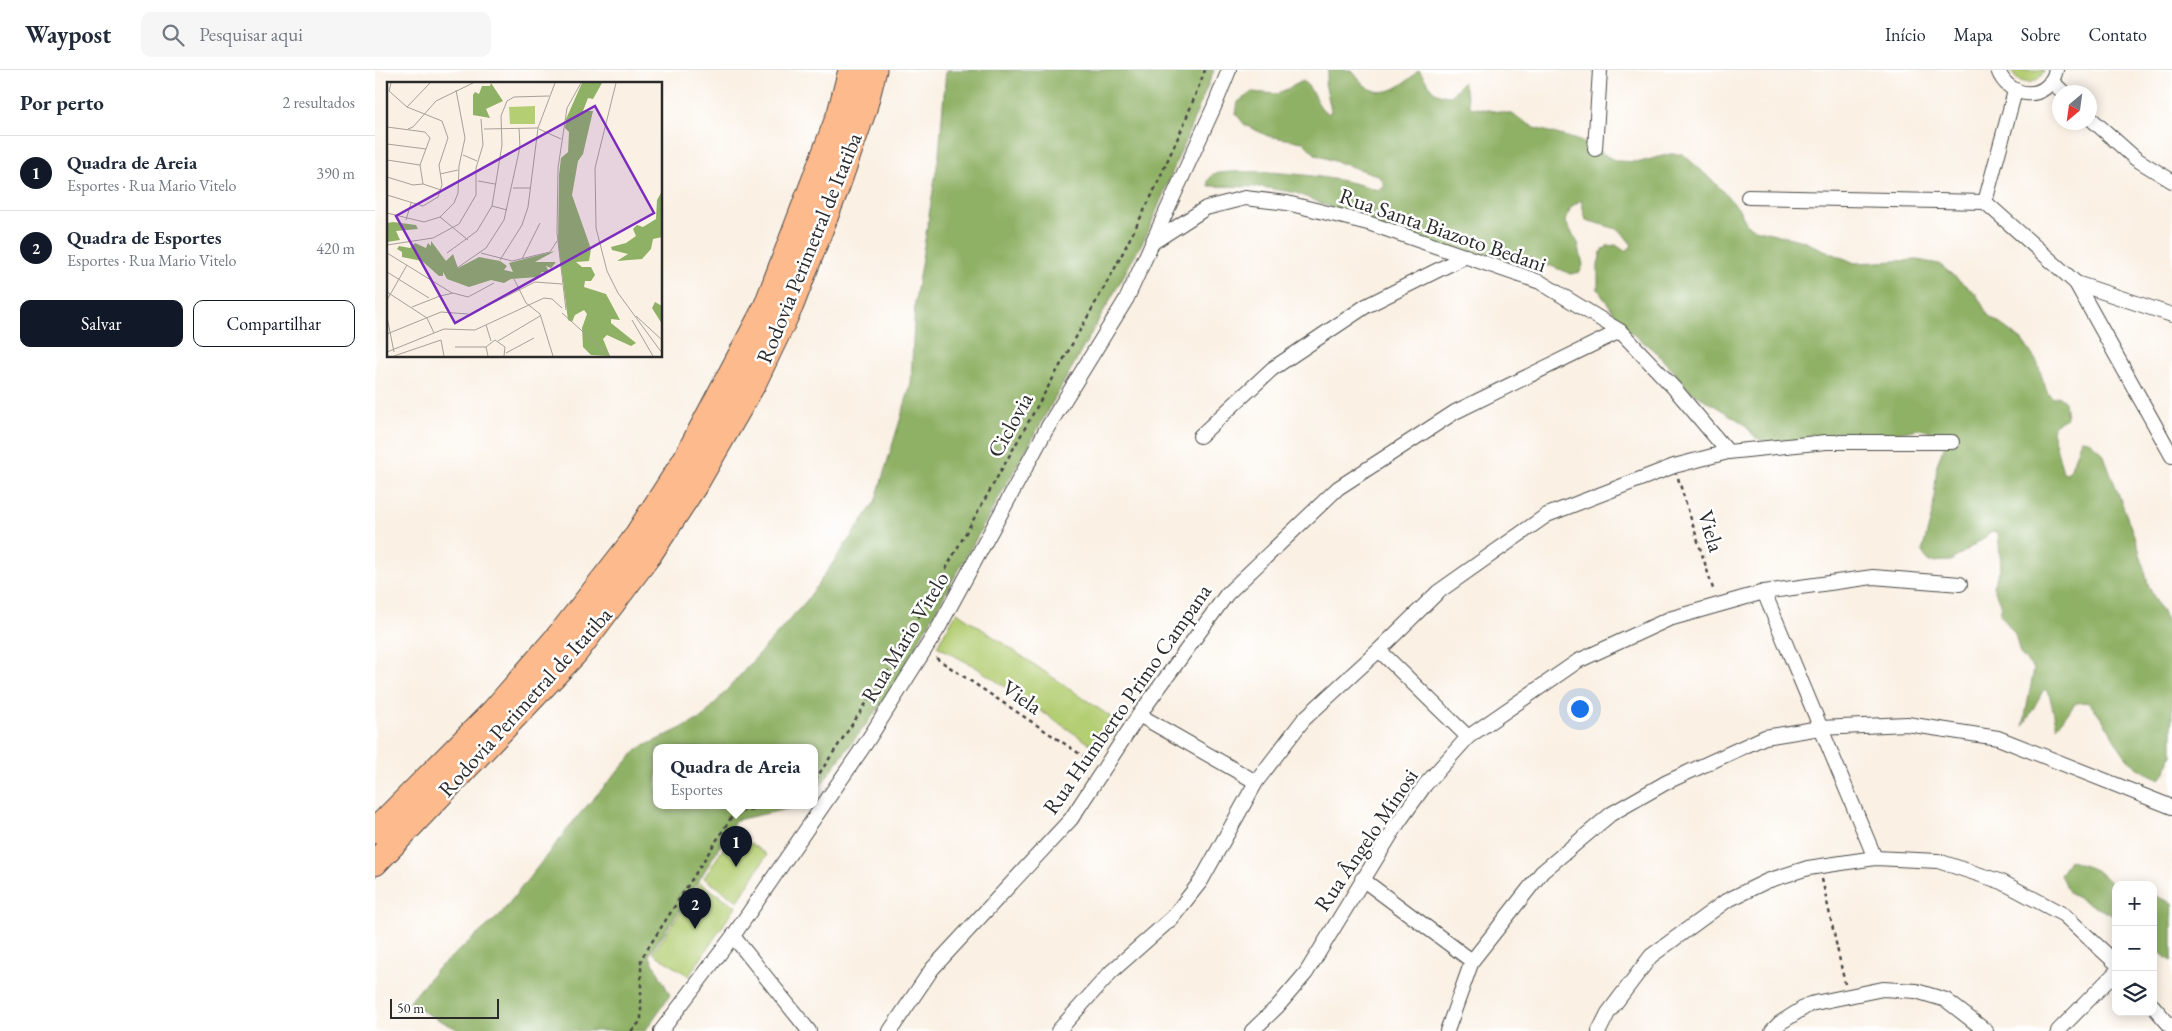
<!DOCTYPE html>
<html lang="pt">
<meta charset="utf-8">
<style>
:root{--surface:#fff;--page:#f6f6f7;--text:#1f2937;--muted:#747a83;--line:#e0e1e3;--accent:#111827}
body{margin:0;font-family:"EB Garamond",serif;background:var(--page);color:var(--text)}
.controls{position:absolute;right:15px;bottom:15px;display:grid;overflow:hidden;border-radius:10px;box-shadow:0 2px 12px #0003}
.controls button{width:45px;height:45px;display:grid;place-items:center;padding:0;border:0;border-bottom:1px solid var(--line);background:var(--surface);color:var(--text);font:25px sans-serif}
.compass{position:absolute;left:1677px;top:15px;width:45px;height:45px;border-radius:50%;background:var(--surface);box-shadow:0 2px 12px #0003;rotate:209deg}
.scale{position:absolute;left:15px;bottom:12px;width:109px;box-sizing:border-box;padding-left:5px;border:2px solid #2b2b2b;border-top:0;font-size:14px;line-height:18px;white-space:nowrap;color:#2b2b2b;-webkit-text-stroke:4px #fff;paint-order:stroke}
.you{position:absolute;left:1204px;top:638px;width:18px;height:18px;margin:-12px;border:4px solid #fff;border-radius:50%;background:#1a73e8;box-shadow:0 0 0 8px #1a73e833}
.badge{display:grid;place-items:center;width:32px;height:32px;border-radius:50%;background:var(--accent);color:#fff;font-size:16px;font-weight:700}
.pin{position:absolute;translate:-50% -41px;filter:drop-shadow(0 1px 2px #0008)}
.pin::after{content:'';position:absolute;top:26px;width:18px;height:15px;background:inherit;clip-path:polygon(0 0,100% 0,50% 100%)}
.popup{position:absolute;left:278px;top:674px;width:165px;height:65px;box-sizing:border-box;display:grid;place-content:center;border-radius:10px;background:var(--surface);filter:drop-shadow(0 1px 4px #0005);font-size:16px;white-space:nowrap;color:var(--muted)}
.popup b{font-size:19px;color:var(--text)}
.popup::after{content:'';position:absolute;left:50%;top:100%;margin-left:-10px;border:10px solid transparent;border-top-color:var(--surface)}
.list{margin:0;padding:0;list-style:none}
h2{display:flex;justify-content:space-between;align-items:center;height:65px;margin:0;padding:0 20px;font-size:21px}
h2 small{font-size:16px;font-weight:400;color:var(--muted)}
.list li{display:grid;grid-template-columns:32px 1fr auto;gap:15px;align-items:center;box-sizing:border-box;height:75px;padding:0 20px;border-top:1px solid var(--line)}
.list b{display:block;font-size:19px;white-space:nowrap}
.list p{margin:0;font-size:16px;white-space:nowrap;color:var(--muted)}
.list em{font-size:16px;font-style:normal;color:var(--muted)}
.actions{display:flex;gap:10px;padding:15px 20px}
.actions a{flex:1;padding:11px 0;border:1px solid var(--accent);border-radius:10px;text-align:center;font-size:18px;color:var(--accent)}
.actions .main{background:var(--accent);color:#fff}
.icon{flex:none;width:28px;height:28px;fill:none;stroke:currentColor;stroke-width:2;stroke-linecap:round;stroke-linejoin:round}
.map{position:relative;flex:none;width:1797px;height:961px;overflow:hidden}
header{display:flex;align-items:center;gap:30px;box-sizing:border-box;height:70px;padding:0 25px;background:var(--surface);border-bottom:1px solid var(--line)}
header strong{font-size:24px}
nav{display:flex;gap:28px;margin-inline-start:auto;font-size:18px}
.search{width:350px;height:45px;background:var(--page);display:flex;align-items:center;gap:12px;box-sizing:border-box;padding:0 18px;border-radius:10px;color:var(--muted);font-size:19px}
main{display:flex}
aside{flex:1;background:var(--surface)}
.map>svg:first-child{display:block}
.green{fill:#b4ce73;stroke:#707c4f}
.forest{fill:#8fb165;stroke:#5d6e48}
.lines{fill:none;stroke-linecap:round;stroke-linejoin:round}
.street-casing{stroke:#4a4947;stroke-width:16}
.highway-casing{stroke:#4a4947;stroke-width:27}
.path{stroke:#4a4947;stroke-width:2.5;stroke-dasharray:4 4;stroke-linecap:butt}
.street{stroke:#fff;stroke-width:14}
.highway{stroke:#fcba8d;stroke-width:25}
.labels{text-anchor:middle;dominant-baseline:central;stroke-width:5;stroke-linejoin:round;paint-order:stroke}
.street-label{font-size:22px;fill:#2b2b2b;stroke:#fff}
.inset-road{fill:none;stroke:#a7a199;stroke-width:1}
.view{fill:#7b2cbf;fill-opacity:0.15;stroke:#7b2cbf;stroke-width:2.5}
.inset-edge{fill:none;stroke:#2b2b2b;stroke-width:2.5}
</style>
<header>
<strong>Waypost</strong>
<div class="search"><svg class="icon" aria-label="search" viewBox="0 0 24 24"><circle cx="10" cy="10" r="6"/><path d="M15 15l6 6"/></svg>Pesquisar aqui</div>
<nav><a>Início</a><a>Mapa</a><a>Sobre</a><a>Contato</a></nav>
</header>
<main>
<aside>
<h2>Por perto<small>2 resultados</small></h2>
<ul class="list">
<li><span class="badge">1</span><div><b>Quadra de Areia</b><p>Esportes · Rua Mario Vitelo</p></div><em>390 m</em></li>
<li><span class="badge">2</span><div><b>Quadra de Esportes</b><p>Esportes · Rua Mario Vitelo</p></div><em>420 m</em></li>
</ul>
<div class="actions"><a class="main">Salvar</a><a>Compartilhar</a></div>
</aside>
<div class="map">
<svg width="1797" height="961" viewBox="0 0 1797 961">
<rect width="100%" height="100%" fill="#fff"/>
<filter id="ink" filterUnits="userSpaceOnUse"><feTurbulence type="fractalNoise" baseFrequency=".02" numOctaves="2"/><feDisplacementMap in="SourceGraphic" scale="10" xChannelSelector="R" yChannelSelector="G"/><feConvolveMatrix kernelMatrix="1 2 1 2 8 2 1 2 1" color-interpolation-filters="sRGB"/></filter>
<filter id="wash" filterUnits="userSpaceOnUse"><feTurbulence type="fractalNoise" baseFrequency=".0096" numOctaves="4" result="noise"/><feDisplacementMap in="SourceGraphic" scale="20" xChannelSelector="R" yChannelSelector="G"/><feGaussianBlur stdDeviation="1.12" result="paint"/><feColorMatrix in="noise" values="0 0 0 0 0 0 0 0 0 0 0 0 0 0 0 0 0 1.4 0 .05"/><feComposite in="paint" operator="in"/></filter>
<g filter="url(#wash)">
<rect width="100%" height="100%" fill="#faf0e3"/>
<g class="green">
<path d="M1635 0H1669C1664 12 1654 15 1643 10Z"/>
<path d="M582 542 739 649 721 678 602 598 562 576Z"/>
<path d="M359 762 392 785 363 831 329 808Z"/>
<path d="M325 813 361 836 314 906 278 883Z"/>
</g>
<g class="forest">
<path d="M571 0H839L772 164 514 624 440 722V678H282V736H426L361 750 315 825 274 885 295 925 270 961H86L33 934 61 900 124 846 202 747 263 679 327 648 432 530 500 432 536 314 540 231 564 84Z"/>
<path d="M954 0H976C981 5 986 13 992 17 1012 30 1030 13 1044 0 1055 14 1054 25 1076 26L1088 12 1095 37 1137 44 1160 58 1203 70 1241 91 1265 92 1295 84H1308L1340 113 1364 139 1371 153 1380 159 1428 171 1480 193 1542 190 1564 194 1601 224 1613 245 1647 270 1662 292 1672 322 1677 328 1683 326 1690 332 1692 348 1679 355 1677 361 1688 402 1692 403 1696 398 1706 369 1713 370 1728 383 1763 476 1774 517 1792 552 1797 555V686H1795L1791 702 1785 709C1773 704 1763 699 1754 690 1738 672 1731 647 1712 632L1701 633 1682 657 1674 623 1669 619 1648 657 1659 599 1645 584 1640 564 1625 544 1626 536 1618 516 1626 496 1623 462H1617L1576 491 1554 492 1547 482 1558 440 1562 394 1571 372 1568 365 1545 359 1516 364H1482L1409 377 1381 368 1368 353 1315 321 1282 283 1249 257 1223 219V195L1226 182 1232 176 1241 175 1251 182 1257 175 1245 160 1211 150 1206 130 1196 137 1190 151 1203 173 1208 195 1205 202 1196 204 1176 196 1114 191 1040 172 921 123 887 117 834 116 833 111 838 104C875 97 967 106 1002 120L1010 117 1008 111 1002 105 941 85 928 72 893 66 870 55 861 44 863 32 877 22 902 24 928 11C940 20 941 38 954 44L956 40 950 13Z"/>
<path d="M1694 790 1723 801 1741 818V847L1695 824 1685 805Z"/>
<path d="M1778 825 1797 833V891L1778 878Z"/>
</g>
</g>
<g filter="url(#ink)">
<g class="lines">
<defs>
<g id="street">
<path d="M1623 0C1633 29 1673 33 1681 0"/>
<path d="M1676 11 1688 22"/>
<path d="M1714 47 1761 89 1797 111"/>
<path d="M1220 79 1225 0"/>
<path d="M1373 127 1610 132 1701 213 1797 245"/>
<path d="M1610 132 1640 21"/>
<path d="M777 173 831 138 870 128 912 133 993 153 1165 212 1245 261 1299 318 1353 382"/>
<path d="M1701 213 1797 386"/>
<path d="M825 366 897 299 991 236 1091 186"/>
<path d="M1389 522 1500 788"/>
<path d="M1004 580 1093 667"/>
<path d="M764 645 881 712"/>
<path d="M987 809 1097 891"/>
<path d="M358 866 434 961"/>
<path d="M1778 936 1797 958"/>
<path d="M286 961 358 866 491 673 564 557 671 360 752 228 839 37 854 0"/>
<path d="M515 961 557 899 696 749 764 645 852 524 963 418 1080 342 1245 261"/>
<path d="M683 961 736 902 797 848 826 811 881 712 929 649 1004 580 1063 522 1172 445 1299 396 1353 382 1451 372H1577"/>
<path d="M877 961 902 937 931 903 1023 753 1050 715 1093 667 1203 591 1294 549 1389 522 1498 507 1585 514"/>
<path d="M1072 961 1097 891 1167 802 1236 744 1292 712 1390 667 1445 658 1532 654 1623 668 1797 737"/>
<path d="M1224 961 1233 943 1276 886 1351 831 1392 811 1433 798 1500 788 1563 791 1627 812 1689 845 1741 893"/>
<path d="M1397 961 1405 953 1435 934 1508 919 1541 921 1571 930 1611 961"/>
<path d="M1683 961 1741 902"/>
</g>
<g id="highway">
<path d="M0 761 119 641 189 560 257 473 309 392 391 237 465 43 476 0"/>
<path d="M0 793 200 583 273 486 321 413 378 314 416 235 461 119 489 39 499 0"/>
</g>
</defs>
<use href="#street" class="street-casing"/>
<use href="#highway" class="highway-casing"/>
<g class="path">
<path d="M1303 408 1339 522"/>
<path d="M561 588 717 692"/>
<path d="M440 710 516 596 740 198 777 125 809 54 830 0"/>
<path d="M1447 809 1470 914"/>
<path d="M256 961 266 951V889L359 743 393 736"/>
</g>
<use href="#street" class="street"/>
<use href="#highway" class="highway"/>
</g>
</g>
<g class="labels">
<g class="street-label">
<text transform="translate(1068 160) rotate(19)">Rua Santa Biazoto Bedani</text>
<text transform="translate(434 178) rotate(-68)">Rodovia Perimetral de Itatiba</text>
<text transform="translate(635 355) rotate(-61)">Ciclovia</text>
<text transform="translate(1336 461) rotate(73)">Viela</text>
<text transform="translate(530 567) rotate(-59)">Rua Mario Vitelo</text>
<text transform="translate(647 627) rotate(34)">Viela</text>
<text transform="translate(752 629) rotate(-55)">Rua Humberto Primo Campana</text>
<text transform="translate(150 632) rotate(-48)">Rodovia Perimetral de Itatiba</text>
<text transform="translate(991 770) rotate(-56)">Rua Ângelo Minosi</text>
</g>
</g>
<g transform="translate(12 12)">
<rect width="275" height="275" fill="#faf0e3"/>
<path d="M148 24V42H123L122 25Z" fill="#b4ce73"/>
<path d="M104 1 116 19 99 27 103 36 86 33V13L88 10 92 12 95 4H103ZM195 1H215L206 17 201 16 196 29H206L196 72 191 79 185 113 204 167 202 179 189 180 195 185H204L208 193 204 199H198L197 205 219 212 233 238 224 237V241L249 261 244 264 220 253 216 257 223 274 204 273 196 265 195 246 200 232 197 228 188 233 185 240 181 238 171 160 172 93 174 76 181 70 182 50 178 46 179 37ZM274 111 275 155 266 157 264 167 255 177 230 179 241 172 225 168 224 165 239 161 249 154 246 147 250 143 256 145 269 137 270 118ZM6 140 29 143 31 147 9 149 13 158 0 160V141ZM44 159 59 179 66 172 71 186 92 175 113 179 120 184 117 188 126 190 122 181 168 169 148 180H169L164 186 159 184 162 190H155L151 195 124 197 117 201 104 198 82 205 60 197 56 190V194H52L35 179 15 175V170L10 167 12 164 23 166 28 161 39 166 41 161 44 164ZM268 220 275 224V242L265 226Z" fill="#8fb165"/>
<path class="inset-road" d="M229 1 208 86 209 146 220 189 231 211 275 271M20 25 43 1M0 45 38 50 43 56 33 83 36 102 26 103 0 95M21 47 26 45 49 19 86 1M97 47 151 46M152 47 174 57M0 62 39 67M76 73 90 79M0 78 33 83M53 92 71 88M91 99 108 102M36 102 54 108M126 106H143M0 113 36 124 51 115 55 103 52 83 61 56 55 39 20 25 2 9 4 1M105 124 120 128M0 131 37 140 53 135 67 121 71 111 72 84 78 56 69 8M53 135 81 158M19 138 24 121M0 163 46 156 72 142 89 113V86L96 63 94 37M0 171 65 211M60 171 90 149 105 124 115 63 114 34 120 19 127 15 162 14M94 171 125 179 163 170 170 159M135 177 153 141M113 178 135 143 141 125 151 46 168 1M70 186 99 166 117 138 133 65 132 46M0 190 42 216M127 197 139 221 153 232 166 274M0 210 40 236 47 251M0 218 20 183M25 225 53 214 66 211 81 215 107 201M179 228 170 151 171 86 180 26 194 1M88 230 148 200 175 202M175 231 223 274M249 234 275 258M0 235 7 270M245 238 266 274M99 243 104 259M0 252 54 230 81 232M111 259 153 234M68 265H99M0 270 57 247 88 248 157 216 165 217 175 226M119 271 147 256M7 274 54 258 57 274M101 274 99 265 108 258 118 265 117 274"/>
<path class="view" d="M208 24 267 131 68 241 9 134Z"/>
<rect width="275" height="275" class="inset-edge"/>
</g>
</svg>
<div class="controls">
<button>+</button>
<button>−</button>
<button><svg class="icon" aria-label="layers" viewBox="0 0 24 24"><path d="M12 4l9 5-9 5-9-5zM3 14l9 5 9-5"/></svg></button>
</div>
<svg class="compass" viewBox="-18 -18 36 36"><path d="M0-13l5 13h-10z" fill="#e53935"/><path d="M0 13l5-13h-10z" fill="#747a83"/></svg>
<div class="scale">50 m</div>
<div class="you"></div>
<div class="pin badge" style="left:361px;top:797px">1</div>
<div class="popup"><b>Quadra de Areia</b>Esportes</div>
<div class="pin badge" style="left:320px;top:859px">2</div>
</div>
</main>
